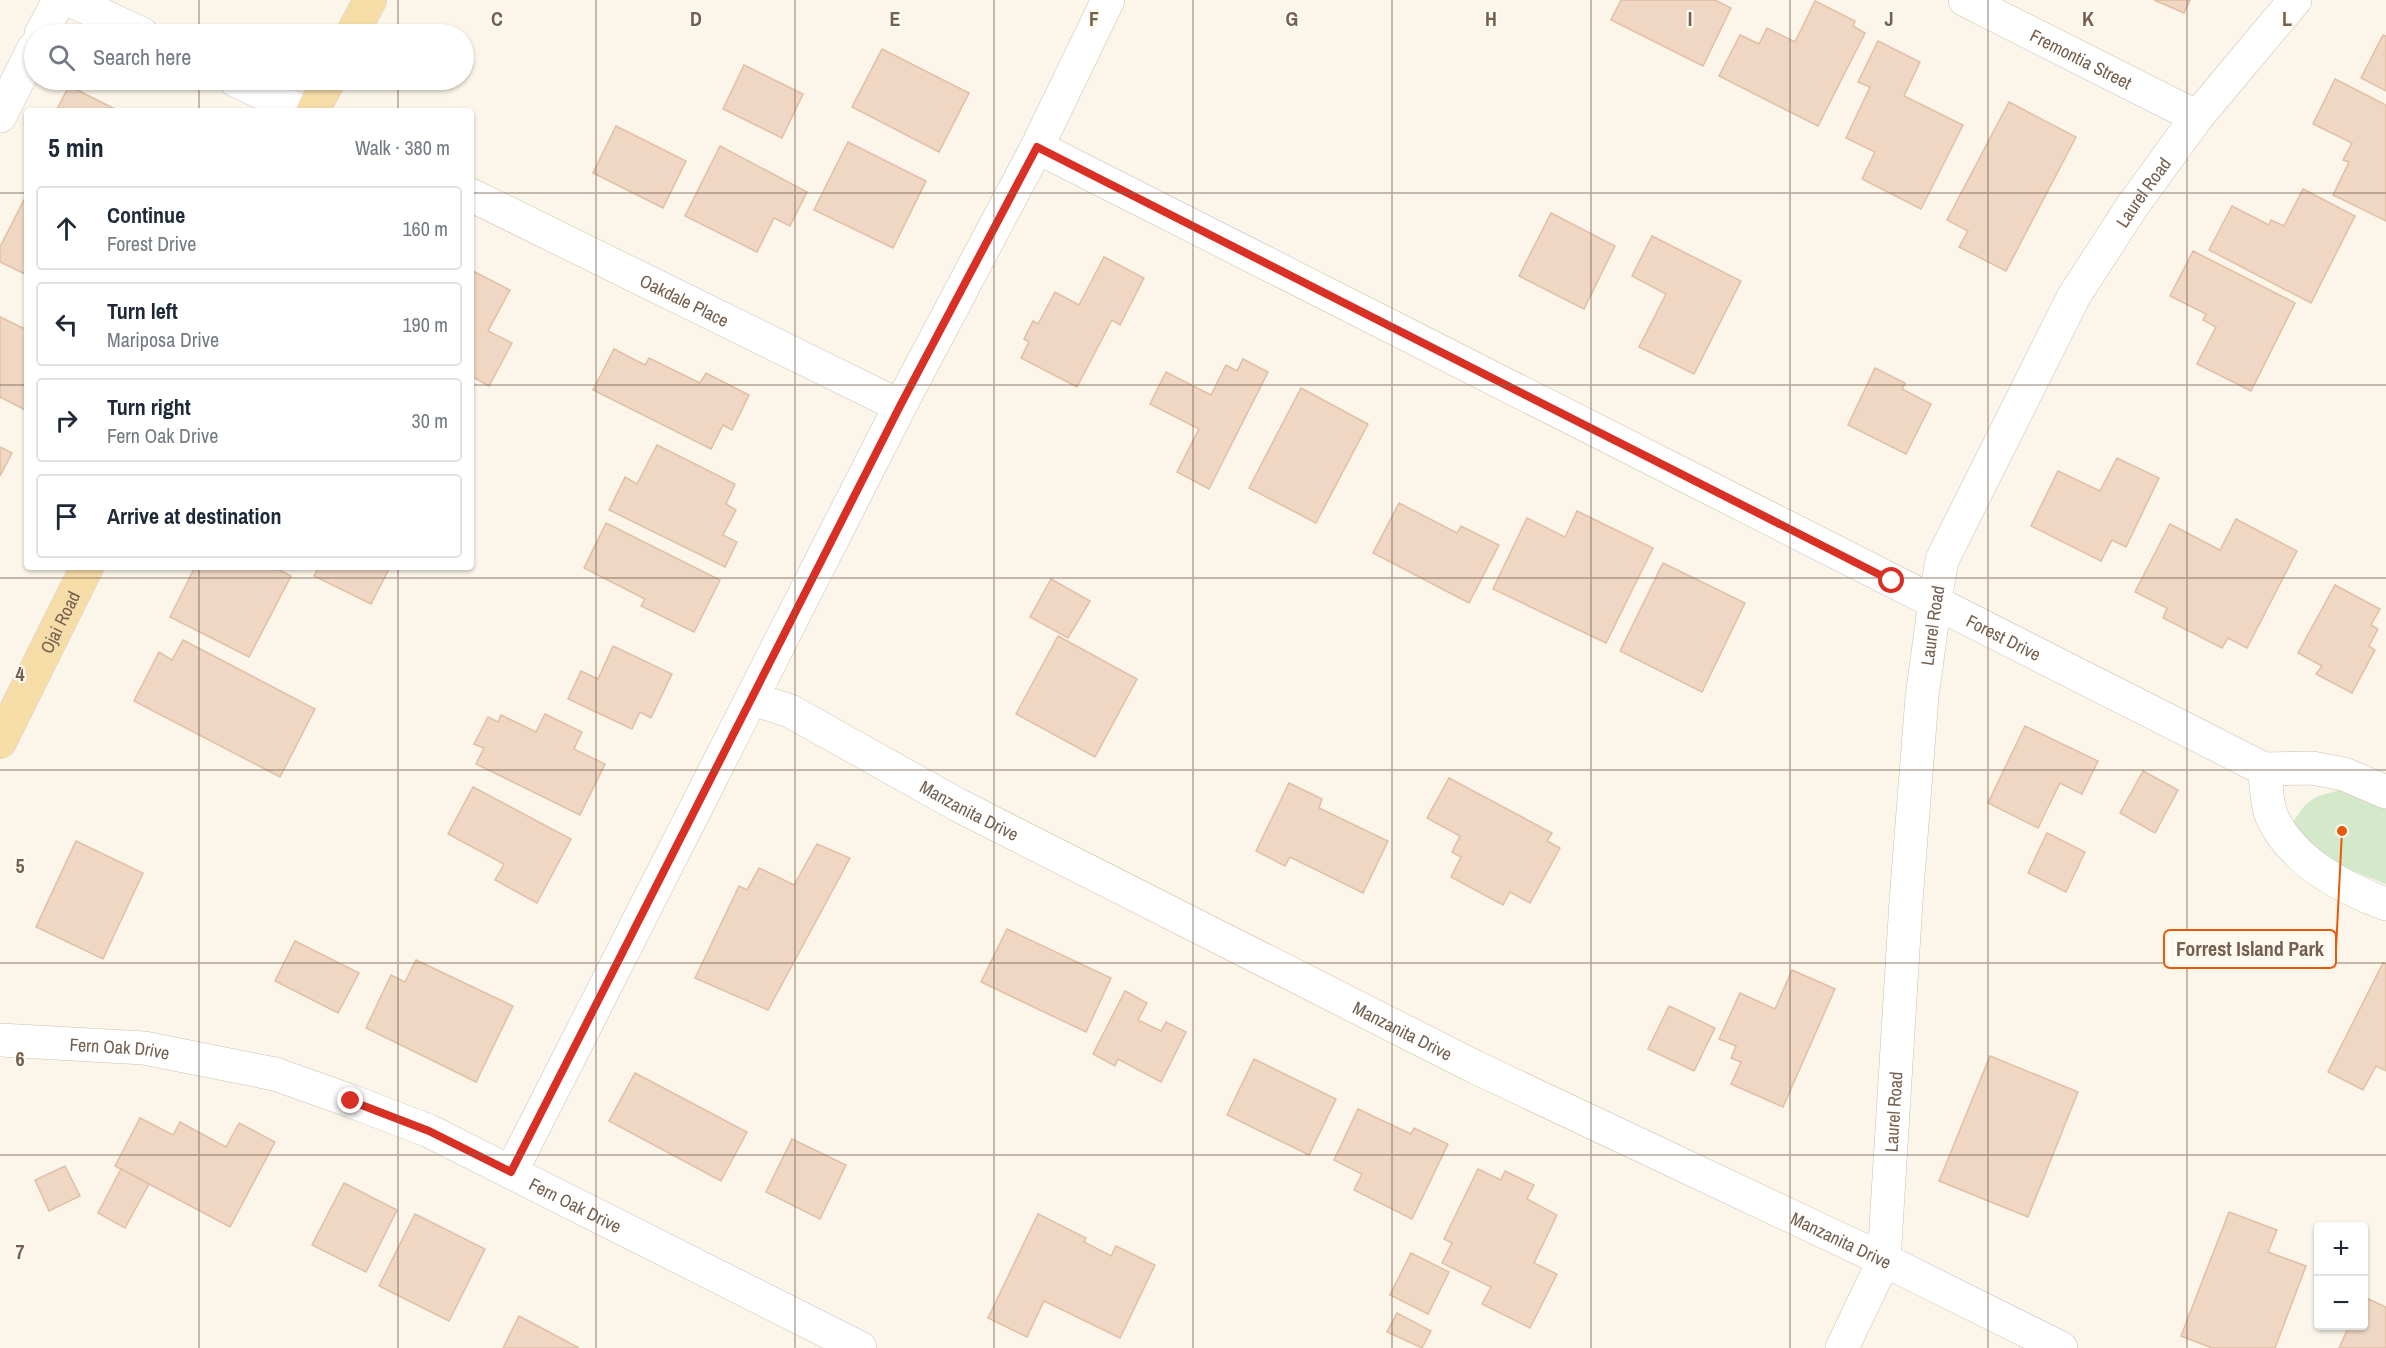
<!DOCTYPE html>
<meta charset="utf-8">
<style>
:root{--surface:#fff;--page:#f6f6f7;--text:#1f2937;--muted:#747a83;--line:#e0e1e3}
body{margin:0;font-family:"Archivo Narrow",sans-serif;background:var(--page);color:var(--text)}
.controls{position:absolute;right:18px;bottom:18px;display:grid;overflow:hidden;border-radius:6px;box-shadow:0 2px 4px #0004}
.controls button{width:54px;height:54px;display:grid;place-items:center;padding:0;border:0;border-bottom:2px solid var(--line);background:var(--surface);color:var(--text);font:30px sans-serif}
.stop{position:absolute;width:18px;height:18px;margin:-14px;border:4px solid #d93025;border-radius:50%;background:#fff}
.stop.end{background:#d93025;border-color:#fff;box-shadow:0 2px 6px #0008}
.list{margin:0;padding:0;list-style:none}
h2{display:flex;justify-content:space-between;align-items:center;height:78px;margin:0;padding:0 24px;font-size:26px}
h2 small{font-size:20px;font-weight:400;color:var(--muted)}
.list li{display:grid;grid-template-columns:39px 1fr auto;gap:18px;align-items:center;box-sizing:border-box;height:84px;margin:0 12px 12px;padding:0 12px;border:2px solid var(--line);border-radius:6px}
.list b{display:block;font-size:22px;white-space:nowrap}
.list p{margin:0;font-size:20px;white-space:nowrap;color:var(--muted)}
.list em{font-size:20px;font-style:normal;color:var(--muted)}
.icon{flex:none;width:33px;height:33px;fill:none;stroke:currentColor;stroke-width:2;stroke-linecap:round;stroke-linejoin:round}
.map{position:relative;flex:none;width:2386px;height:1348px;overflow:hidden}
.search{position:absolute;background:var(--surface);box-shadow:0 2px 4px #0004;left:24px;top:24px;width:450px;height:66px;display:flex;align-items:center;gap:15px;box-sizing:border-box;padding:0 21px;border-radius:33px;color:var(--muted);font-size:22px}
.panel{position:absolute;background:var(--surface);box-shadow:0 2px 4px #0004;left:24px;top:108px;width:450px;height:462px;border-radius:6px}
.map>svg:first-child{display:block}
.green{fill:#d4e9c9}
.building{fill:#efd7c3;stroke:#e1bfa4;stroke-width:1.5}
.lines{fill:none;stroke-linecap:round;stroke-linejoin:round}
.minor-casing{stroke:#cdbfb0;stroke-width:34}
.major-casing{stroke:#dbd5d1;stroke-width:34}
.minor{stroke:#fff;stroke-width:33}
.major{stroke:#f6dda7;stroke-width:33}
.route{stroke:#d93025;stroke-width:8}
.grid{fill:none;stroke:#755f4e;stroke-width:1.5;stroke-opacity:0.55}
.labels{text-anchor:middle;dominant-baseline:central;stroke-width:4.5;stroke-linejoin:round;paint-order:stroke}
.street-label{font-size:18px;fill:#755f4e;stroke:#fefaf0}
.grid-label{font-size:20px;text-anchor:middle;font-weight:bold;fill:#755f4e;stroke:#fefaf0;stroke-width:4.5;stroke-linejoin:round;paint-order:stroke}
.leader{fill:none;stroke:#e8590c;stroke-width:2}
.callout-dot{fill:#e8590c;stroke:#fefaf0;stroke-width:2}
.callout{fill:#fefaf0;stroke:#e8590c;stroke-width:2}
.callout-label{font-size:20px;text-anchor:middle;font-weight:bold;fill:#755f4e}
</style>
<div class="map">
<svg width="2386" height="1348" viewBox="0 0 2386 1348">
<rect width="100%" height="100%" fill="#fcf6ea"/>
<path class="green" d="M2341 790 2386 808V884C2350 870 2313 858 2293 823 2307 798 2315 796 2341 790Z"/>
<g class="building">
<path d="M1621 0H1715L1731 8 1703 66 1611 20Z"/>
<path d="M2154 0H2190L2184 13Z"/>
<path d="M1815 1 1855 21 1853 26 1865 33 1818 126 1719 76 1740 35 1759 44 1767 28 1795 42Z"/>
<path d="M2383 35 2386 36V91L2361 78Z"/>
<path d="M1878 41 1920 62 1904 96 1963 125 1921 209 1862 179 1875 152 1846 138 1870 87 1858 82Z"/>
<path d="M882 49 969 93 939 152 852 107Z"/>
<path d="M744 65 803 94 782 138 723 109Z"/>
<path d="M2335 79 2386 105V221L2333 195 2349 162 2343 160 2352 143 2313 124Z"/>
<path d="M69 86 119 111H56Z"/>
<path d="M2009 102 2076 137 2006 271 1959 247 1968 231 1947 220Z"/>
<path d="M616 126 686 161 663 208 593 173Z"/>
<path d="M848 142 926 181 893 248 814 210Z"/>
<path d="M720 146 807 192 790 226 774 218 757 252 685 216Z"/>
<path d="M2303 189 2355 216 2311 303 2209 250 2232 206 2269 225 2271 220 2284 226Z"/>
<path d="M26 196H27V275L0 262V247Z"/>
<path d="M1551 213 1615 246 1584 309 1519 276Z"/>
<path d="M1652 236 1741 281 1694 374 1639 347 1666 294 1632 276Z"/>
<path d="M2193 251 2295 303 2251 391 2197 364 2216 327 2203 320 2206 314 2170 296Z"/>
<path d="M1104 257 1144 278 1120 325 1112 320 1077 387 1021 358 1029 342 1024 339 1033 321 1038 324 1055 292 1079 305Z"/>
<path d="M471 270 510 290 488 331 512 343 489 386 471 376Z"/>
<path d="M0 317 27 330V411L0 397Z"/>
<path d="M614 349 645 365 649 358 700 383 706 373 749 395 732 430 723 425 711 449 593 390Z"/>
<path d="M1243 359 1268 372 1209 489 1177 472 1199 429 1150 404 1166 372 1211 395 1226 365 1237 371Z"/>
<path d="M1875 368 1905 383 1902 389 1931 404 1906 454 1848 425Z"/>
<path d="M1301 388 1368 424 1316 523 1249 488Z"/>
<path d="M657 445 735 484 726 504 736 510 723 535 737 542 725 567 609 510 625 477 637 484Z"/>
<path d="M0 447 12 453 0 476Z"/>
<path d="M2117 458 2159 478 2126 547 2112 540 2101 561 2031 526 2058 471 2100 491Z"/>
<path d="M1399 503 1457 533 1461 526 1499 545 1469 603 1373 553Z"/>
<path d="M1577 511 1653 548 1606 643 1493 589 1527 518 1565 537Z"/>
<path d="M2236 519 2297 551 2247 648 2228 638 2222 648 2163 618 2167 608 2135 592 2170 524 2220 550Z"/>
<path d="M606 523 720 580 694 632 641 606 645 599 584 568Z"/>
<path d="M1663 563 1745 603 1702 692 1620 651Z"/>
<path d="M195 567H274L291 576 249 657 170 617Z"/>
<path d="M319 567H390L371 604 314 576Z"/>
<path d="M1051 579 1090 601 1068 638 1030 617Z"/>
<path d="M2335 585 2380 609 2371 625 2378 629 2369 646 2375 650 2352 693 2316 674 2322 666 2298 653Z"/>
<path d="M1058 636 1137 679 1095 757 1016 714Z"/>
<path d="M183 640 315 709 280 777 134 701 159 652 172 660Z"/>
<path d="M613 646 672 674 651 718 640 712 632 729 568 699 581 671 598 679Z"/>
<path d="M545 714 582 732 574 749 605 764 580 815 476 764 484 748 474 744 488 717 498 722 501 715 536 732Z"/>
<path d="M2025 726 2098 761 2082 794 2060 783 2038 828 1988 803Z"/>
<path d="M2143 771 2178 790 2155 833 2120 813Z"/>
<path d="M1449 778 1552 833 1547 841 1560 848 1530 903 1510 892 1503 905 1451 877 1461 857 1452 852 1460 836 1427 818Z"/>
<path d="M1289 783 1322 799 1319 808 1388 841 1363 893 1290 857 1285 866 1256 851Z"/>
<path d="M473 787 571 839 537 903 495 880 504 864 448 834Z"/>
<path d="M2047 833 2085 852 2066 892 2028 873Z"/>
<path d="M76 841 143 873 103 959 36 927Z"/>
<path d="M817 844 850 858 768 1010 695 978 739 886 747 890 759 868 794 885Z"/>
<path d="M1007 929 1111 978 1086 1032 981 982Z"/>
<path d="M295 941 359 973 338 1013 275 981Z"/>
<path d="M416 960 513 1006 476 1082 366 1028 391 975 405 982Z"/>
<path d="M2383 963 2386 964V1071L2376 1066 2363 1090 2328 1072Z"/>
<path d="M1792 970 1835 989 1783 1107 1731 1084 1741 1062 1731 1058 1736 1046 1719 1039 1740 993 1775 1009Z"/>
<path d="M1125 991 1147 1003 1138 1020 1161 1031 1166 1022 1186 1032 1161 1082 1118 1059 1115 1066 1093 1054Z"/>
<path d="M1669 1006 1715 1028 1694 1071 1648 1049Z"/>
<path d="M1990 1056 2078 1092 2028 1217 1939 1181Z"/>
<path d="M1254 1059 1336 1099 1309 1155 1227 1115Z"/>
<path d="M635 1073 747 1132 721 1181 609 1121Z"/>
<path d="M1358 1109 1411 1134 1414 1128 1448 1144 1412 1219 1354 1190 1362 1174 1334 1160Z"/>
<path d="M140 1118 173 1135 180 1122 226 1147 239 1123 275 1142 230 1227 115 1166Z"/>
<path d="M792 1139 846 1165 820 1219 766 1192Z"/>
<path d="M65 1166 80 1196 49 1211 35 1180Z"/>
<path d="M121 1169 149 1184 125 1228 98 1213Z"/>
<path d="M1478 1169 1501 1180 1505 1171 1534 1185 1527 1199 1557 1215 1534 1263 1557 1274 1530 1328 1482 1304 1491 1287 1442 1263 1452 1243 1444 1239Z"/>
<path d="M344 1183 397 1210 366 1272 312 1245Z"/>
<path d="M2229 1212 2277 1230 2268 1252 2306 1266 2275 1348H2212L2181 1336Z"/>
<path d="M415 1214 485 1249 449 1321 379 1286Z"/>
<path d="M1038 1214 1086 1238 1084 1242 1111 1256 1116 1246 1155 1265 1120 1338 1044 1301 1027 1337 988 1318Z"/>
<path d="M1411 1253 1449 1272 1428 1314 1390 1295Z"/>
<path d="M2364 1297 2386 1307V1348H2339L2349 1326H2364Z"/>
<path d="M1397 1313 1431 1331 1422 1348 1387 1332Z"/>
<path d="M519 1316 579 1348H503Z"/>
</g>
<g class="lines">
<defs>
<g id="minor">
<path d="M70 0 142 34"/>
<path id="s1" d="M1965 0 2197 117"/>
<path d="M41 34 59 0"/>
<path d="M235 80 300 111"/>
<path d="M0 116 34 48"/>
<path id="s2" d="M1037 147 2264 769 2312 768 2344 774 2386 792"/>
<path id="s3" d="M471 195 900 406"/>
<path id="s4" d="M753 699 790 711 958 805 1475 1067 1884 1260 2061 1348"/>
<path d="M2264 769C2267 784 2266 806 2273 819 2293 861 2344 889 2386 904"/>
<path id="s5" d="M0 1040 144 1048 275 1074 351 1101 429 1131 860 1348"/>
<path d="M511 1172 900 406 1037 147 1108 0"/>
<path id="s6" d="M1842 1348 1884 1260 1906 901 1922 697 1935 601 1942 560 2074 296 2133 205 2197 117 2295 0"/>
</g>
<g id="major">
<path d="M352 34 370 0"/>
<path d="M313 111 329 80"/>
<path id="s7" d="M0 742 87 567"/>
</g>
</defs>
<use href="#minor" class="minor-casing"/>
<use href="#major" class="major-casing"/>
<use href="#minor" class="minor"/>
<use href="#major" class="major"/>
</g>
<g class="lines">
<path class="route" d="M351 1101 429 1131 511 1172 900 406 1037 147 1892 581"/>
</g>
<path class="grid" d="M199 0V34M398 0V34M596 0V1348M795 0V1348M994 0V1348M1193 0V1348M1392 0V1348M1591 0V1348M1790 0V1348M1988 0V1348M2187 0V1348M199 80V111M398 80V111M0 193H27M471 193H2386M0 385H27M471 385H2386M199 567V1348M398 567V1348M0 578H2386M0 770H2386M0 963H2386M0 1155H2386"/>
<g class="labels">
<g class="street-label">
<text stroke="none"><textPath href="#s1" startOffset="130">Fremontia Street</textPath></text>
<text stroke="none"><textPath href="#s6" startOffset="1220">Laurel Road</textPath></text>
<text stroke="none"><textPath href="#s3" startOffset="238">Oakdale Place</textPath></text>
<text stroke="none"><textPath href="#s7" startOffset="134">Ojai Road</textPath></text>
<text stroke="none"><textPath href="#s6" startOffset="734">Laurel Road</textPath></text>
<text stroke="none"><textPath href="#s2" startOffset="1084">Forest Drive</textPath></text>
<text stroke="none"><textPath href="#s4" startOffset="244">Manzanita Drive</textPath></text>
<text stroke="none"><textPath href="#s4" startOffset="730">Manzanita Drive</textPath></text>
<text stroke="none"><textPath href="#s5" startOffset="120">Fern Oak Drive</textPath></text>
<text stroke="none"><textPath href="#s6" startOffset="246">Laurel Road</textPath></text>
<text stroke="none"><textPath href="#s5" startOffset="606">Fern Oak Drive</textPath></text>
<text stroke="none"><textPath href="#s4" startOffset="1216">Manzanita Drive</textPath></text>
</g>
</g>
<g class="grid-label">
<text x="497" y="26">C</text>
<text x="696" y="26">D</text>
<text x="895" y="26">E</text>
<text x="1094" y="26">F</text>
<text x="1292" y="26">G</text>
<text x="1491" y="26">H</text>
<text x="1690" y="26">I</text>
<text x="1889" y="26">J</text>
<text x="2088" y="26">K</text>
<text x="2287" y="26">L</text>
<text x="20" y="681">4</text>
<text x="20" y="873">5</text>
<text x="20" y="1066">6</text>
<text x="20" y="1259">7</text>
</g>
<path class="leader" d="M2342 831L2336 949"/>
<circle class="callout-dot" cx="2342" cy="831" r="6"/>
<rect class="callout" x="2164" y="930" width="172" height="38" rx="6"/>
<g class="callout-label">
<text x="2250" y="956">Forrest Island Park</text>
</g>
</svg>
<div class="controls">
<button>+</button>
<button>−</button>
</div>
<div class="stop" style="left:1892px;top:581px"></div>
<div class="stop end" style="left:351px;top:1101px"></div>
<div class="search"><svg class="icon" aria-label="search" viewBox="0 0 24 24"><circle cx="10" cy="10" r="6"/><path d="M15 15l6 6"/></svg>Search here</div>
<section class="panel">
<h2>5 min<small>Walk · 380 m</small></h2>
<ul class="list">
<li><svg class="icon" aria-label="ahead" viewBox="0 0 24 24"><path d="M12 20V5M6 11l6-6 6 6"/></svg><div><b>Continue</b><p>Forest Drive</p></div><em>160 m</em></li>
<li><svg class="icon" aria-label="left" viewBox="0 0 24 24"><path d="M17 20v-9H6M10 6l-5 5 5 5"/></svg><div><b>Turn left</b><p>Mariposa Drive</p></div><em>190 m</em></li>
<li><svg class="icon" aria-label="right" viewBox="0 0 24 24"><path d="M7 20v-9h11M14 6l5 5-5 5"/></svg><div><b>Turn right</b><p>Fern Oak Drive</p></div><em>30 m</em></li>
<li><svg class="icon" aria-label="arrive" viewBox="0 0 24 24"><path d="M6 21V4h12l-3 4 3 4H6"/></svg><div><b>Arrive at destination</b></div></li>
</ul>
</section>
</div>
